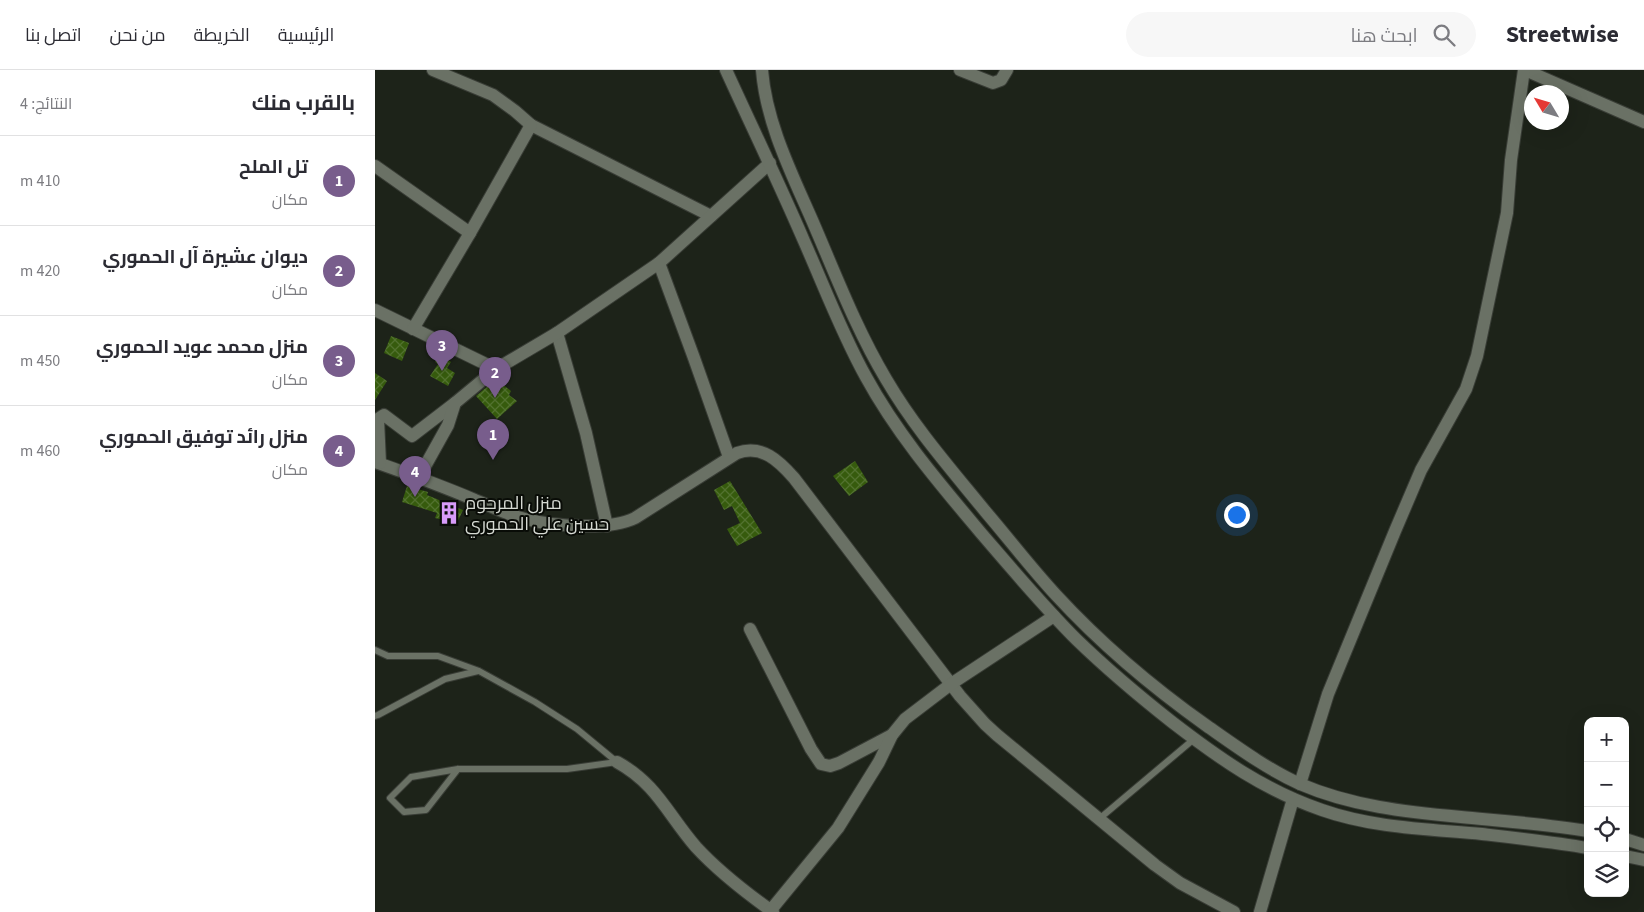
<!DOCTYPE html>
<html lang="ar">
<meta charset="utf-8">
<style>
:root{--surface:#fff;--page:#f7f7f7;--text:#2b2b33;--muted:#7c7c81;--line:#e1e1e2;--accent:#785d8c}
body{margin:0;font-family:"Source Sans 3",Cairo,sans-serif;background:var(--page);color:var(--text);direction:rtl}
.controls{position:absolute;right:15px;bottom:15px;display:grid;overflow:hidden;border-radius:10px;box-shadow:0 5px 20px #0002}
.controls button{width:45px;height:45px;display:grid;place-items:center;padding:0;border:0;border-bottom:1px solid var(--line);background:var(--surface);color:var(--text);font:25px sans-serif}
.compass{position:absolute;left:1149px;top:15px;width:45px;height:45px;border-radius:50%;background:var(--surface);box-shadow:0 5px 20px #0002;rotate:308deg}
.you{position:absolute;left:861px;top:444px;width:18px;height:18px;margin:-12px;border:4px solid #fff;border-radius:50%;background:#1a73e8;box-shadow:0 0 0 8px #1a73e833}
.badge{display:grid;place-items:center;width:32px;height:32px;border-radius:50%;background:var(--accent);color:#fff;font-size:16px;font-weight:700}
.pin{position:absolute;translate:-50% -41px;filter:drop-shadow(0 1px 2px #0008)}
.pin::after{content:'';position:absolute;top:26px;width:18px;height:15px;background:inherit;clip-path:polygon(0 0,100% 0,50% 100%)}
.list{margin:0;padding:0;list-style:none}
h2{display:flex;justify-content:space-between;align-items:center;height:65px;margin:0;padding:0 20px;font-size:21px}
h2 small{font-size:16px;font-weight:400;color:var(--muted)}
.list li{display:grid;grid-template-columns:32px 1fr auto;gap:15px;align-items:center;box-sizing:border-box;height:90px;padding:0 20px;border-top:1px solid var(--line)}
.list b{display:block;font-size:19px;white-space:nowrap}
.list p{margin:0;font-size:16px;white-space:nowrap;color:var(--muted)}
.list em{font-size:16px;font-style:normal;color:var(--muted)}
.icon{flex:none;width:28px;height:28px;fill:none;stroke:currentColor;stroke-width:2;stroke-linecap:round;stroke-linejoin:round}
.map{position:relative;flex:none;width:1269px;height:842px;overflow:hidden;direction:ltr}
header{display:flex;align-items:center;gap:30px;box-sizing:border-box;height:70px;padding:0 25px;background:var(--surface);border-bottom:1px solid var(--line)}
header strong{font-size:24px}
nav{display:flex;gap:28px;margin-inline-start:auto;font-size:18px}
.search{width:350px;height:45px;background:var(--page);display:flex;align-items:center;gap:12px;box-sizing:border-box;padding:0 18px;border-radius:28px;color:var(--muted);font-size:19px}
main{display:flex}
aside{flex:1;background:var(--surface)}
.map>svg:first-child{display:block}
.building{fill:url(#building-cross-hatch)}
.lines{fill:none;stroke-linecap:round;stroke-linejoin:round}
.lane-casing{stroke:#393d36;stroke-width:8}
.street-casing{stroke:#393d36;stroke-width:14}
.secondary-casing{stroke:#393d36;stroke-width:14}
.lane{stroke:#6a7165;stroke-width:6}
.street{stroke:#6a7165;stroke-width:12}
.secondary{stroke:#6a7165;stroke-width:12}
.labels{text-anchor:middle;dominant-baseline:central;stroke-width:4;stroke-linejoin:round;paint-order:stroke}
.poi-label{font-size:18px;fill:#d6dad3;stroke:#090c07;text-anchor:start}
</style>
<header>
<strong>Streetwise</strong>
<div class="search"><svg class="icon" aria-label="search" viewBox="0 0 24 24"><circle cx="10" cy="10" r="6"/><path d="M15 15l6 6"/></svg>ابحث هنا</div>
<nav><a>الرئيسية</a><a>الخريطة</a><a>من نحن</a><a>اتصل بنا</a></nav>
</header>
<main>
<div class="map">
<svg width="1269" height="842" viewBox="0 0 1269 842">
<defs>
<pattern id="building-cross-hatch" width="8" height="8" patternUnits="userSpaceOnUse" patternTransform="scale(1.25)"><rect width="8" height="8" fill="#365b0d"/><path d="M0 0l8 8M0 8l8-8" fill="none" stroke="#52722f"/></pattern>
</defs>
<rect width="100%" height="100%" fill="#1d2319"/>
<g class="building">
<path d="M16 266 34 273 27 291 9 283Z"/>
<path d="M65 284 76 292 72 298 80 303 73 316 55 306 63 294 60 292Z"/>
<path d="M0 303 12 311 0 330Z"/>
<path d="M121 309 136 321 134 325 142 331 122 349 101 326Z"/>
<path d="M480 391 493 412 474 426 458 406Z"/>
<path d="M355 411 387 463 362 476 352 459 365 453 357 436 349 440 339 420Z"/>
<path d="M32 416 53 422 52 425 88 440 82 453 60 448 62 443 27 432Z"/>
</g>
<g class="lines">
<defs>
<g id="lane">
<path d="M0 580 13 586H63L104 601 160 632 202 659 242 692"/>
<path d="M0 646 3 645 70 609 103 601"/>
<path d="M83 699 51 740 29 742 15 728 36 707 83 699H192L242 692"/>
<path d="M724 749 819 669"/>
</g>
<g id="street">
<path d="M58 0 118 25 140 41 156 55 336 146"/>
<path d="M585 0 618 13 626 10 632 0"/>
<path d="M1150 0 1269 52"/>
<path d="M0 96 95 163"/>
<path d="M284 193 319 288 354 387"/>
<path d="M0 240 121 299"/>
<path d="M38 259 95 163 156 55"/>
<path d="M182 263 211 363 232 456"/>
<path d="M0 392C34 404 67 416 100 430 116 436 133 445 150 449 179 456 234 461 260 448L362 383C387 374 404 391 419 408L585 626 610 654 622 665 780 795 805 813 859 842"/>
<path d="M5 393 3 349 9 345 37 366 80 333"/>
<path d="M44 407 73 355 80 333 121 299 182 263 284 193 395 93"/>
<path d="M375 559 436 679 446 694 455 696 464 693 517 665"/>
<path d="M242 692C282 714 293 745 321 777 344 802 370 822 398 842"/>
<path d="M925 714 953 624 1020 461 1046 400 1091 319 1102 286 1132 143 1136 90 1149 0"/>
<path d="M395 841 463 758 504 692 517 665 530 649 576 614 679 546"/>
<path d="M885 842 918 729"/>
</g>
<g id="secondary">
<path d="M351 0C377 57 404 113 429 171 449 216 467 264 491 307 522 364 565 414 606 463 637 499 668 536 702 570 732 599 764 626 797 652 845 689 889 720 947 740 998 758 1054 759 1107 764 1142 768 1178 772 1213 778"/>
<path d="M387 0C391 52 416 102 437 150 460 203 481 259 511 309 539 357 575 398 610 441 634 469 656 498 681 525 727 575 777 617 832 656 862 677 892 699 925 714 976 736 1031 742 1086 747 1128 751 1171 754 1213 761"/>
<path d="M1250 769 1269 775"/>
<path d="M1250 786 1269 790"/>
</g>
</defs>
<use href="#lane" class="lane-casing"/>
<use href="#street" class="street-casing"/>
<use href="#secondary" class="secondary-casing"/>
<use href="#lane" class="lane"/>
<use href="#street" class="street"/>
<use href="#secondary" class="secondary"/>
</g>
<defs>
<symbol id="building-bare" viewBox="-9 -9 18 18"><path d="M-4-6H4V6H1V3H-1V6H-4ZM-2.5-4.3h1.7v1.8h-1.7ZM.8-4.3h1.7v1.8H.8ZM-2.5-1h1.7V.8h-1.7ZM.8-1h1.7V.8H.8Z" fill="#d79bf9" stroke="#090c07" stroke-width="2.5" paint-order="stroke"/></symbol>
</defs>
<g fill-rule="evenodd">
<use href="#building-bare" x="58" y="427" width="32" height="32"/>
</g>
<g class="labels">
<g class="poi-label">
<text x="90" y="433">منزل المرحوم<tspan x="90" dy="21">حسين علي الحموري</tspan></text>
</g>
</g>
</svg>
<div class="controls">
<button>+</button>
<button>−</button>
<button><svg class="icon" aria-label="locate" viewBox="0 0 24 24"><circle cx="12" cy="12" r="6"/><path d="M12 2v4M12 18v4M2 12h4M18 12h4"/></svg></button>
<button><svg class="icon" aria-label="layers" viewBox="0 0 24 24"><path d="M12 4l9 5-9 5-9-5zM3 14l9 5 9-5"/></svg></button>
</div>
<svg class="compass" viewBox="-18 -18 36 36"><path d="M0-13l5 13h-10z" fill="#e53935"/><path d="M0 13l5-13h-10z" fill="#7c7c81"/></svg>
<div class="you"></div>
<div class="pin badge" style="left:118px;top:390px">1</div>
<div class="pin badge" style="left:120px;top:328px">2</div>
<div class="pin badge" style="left:67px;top:301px">3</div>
<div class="pin badge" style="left:40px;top:427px">4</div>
</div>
<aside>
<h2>بالقرب منك<small>النتائج: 4</small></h2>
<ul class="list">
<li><span class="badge">1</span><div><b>تل الملح</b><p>مكان</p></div><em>410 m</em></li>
<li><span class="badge">2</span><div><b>ديوان عشيرة آل الحموري</b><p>مكان</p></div><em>420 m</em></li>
<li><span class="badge">3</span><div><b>منزل محمد عويد الحموري</b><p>مكان</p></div><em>450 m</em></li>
<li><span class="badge">4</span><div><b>منزل رائد توفيق الحموري</b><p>مكان</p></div><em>460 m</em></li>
</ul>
</aside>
</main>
